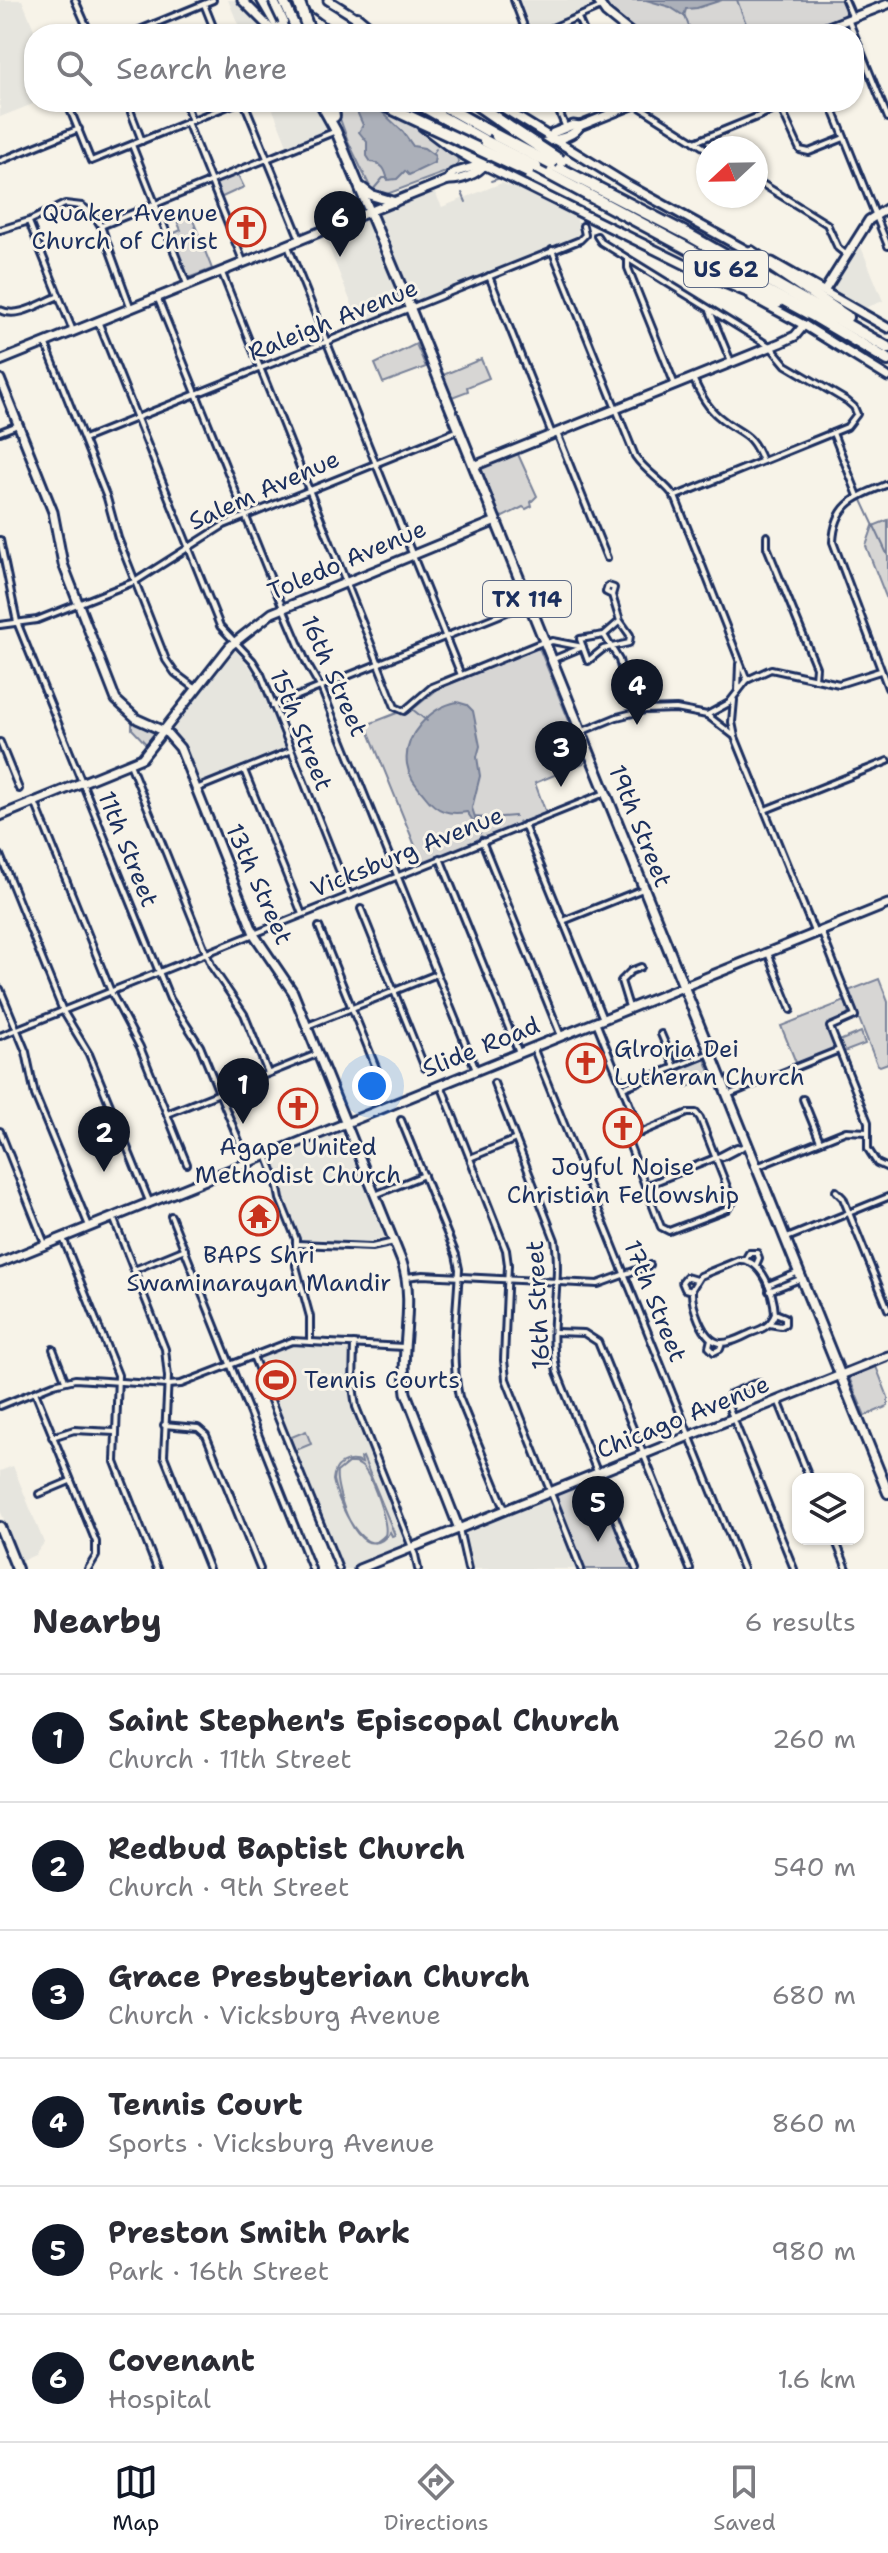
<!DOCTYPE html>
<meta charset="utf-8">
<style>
:root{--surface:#fff;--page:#f2f2f3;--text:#2b2b33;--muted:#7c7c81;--line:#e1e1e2;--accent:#111827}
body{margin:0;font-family:"Shantell Sans",sans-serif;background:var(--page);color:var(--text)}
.controls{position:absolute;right:24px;bottom:24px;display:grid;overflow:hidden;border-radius:16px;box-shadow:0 2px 6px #0004}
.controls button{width:72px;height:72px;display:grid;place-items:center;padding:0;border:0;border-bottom:2px solid var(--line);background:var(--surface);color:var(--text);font:40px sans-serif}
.compass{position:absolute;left:696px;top:136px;width:72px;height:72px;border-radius:50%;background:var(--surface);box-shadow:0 2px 6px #0004;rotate:248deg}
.you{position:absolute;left:372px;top:1086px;width:28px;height:28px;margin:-20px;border:6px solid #fff;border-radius:50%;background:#1a73e8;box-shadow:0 0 0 12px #1a73e833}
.badge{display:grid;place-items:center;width:52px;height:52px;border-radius:50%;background:var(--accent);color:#fff;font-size:26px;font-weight:700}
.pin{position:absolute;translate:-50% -66px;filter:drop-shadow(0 2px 4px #0008)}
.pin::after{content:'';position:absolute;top:42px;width:28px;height:24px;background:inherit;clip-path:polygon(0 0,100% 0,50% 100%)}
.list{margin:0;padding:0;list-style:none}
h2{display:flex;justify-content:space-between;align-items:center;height:104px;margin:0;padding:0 32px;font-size:34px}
h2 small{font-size:26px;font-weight:400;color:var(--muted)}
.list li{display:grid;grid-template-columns:52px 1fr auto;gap:24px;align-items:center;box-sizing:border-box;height:128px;padding:0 32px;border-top:2px solid var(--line)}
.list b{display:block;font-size:30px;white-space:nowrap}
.list p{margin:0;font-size:26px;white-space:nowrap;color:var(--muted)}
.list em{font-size:26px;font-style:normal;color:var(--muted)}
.icon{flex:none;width:44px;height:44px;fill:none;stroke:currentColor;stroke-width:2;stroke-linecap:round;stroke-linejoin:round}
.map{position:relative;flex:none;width:888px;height:1569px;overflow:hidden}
.search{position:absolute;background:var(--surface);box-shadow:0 2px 6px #0004;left:24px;right:24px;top:24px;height:88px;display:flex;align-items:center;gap:20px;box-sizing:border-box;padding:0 28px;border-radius:32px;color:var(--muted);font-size:30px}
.sheet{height:872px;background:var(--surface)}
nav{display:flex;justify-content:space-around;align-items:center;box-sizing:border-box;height:112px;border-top:2px solid var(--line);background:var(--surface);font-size:22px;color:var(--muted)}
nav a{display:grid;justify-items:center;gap:4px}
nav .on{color:var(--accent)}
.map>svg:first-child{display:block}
.built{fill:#e6e5de}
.green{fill:#d7d6d4;stroke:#798299;stroke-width:2;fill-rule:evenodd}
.water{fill:#acb0b9;stroke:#727c95;stroke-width:2}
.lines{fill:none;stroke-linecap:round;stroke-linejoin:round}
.stream{stroke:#727c95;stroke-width:2}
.street-casing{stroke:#1b2f5e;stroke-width:10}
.secondary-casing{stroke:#1b2f5e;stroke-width:13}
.primary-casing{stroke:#1b2f5e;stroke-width:14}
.highway-casing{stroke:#1b2f5e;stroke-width:16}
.street{stroke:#f7f3e8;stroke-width:4}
.secondary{stroke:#f7f3e8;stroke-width:7}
.primary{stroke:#f7f3e8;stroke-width:8}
.highway{stroke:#f7f3e8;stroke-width:10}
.primary-bridge-casing{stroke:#1b2f5e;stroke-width:14;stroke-linecap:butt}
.highway-bridge-casing{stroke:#1b2f5e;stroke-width:16;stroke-linecap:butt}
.primary-bridge{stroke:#f7f3e8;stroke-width:8}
.highway-bridge{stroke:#f7f3e8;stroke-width:10}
.labels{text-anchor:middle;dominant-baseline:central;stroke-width:6;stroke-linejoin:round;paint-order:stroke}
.shield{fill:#f7f3e8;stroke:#5d6a87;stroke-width:2}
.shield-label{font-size:22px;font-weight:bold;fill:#1b2f5e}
.poi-label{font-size:24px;fill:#1b2f5e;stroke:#f7f3e8}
.street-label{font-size:24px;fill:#1b2f5e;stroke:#f7f3e8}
</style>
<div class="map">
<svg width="888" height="1569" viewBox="0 0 888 1569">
<rect width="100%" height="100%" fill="#f7f3e8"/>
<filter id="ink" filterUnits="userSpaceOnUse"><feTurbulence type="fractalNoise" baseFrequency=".0125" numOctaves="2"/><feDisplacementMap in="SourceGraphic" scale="16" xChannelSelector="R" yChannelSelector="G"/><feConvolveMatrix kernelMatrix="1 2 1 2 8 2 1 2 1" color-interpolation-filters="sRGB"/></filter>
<g filter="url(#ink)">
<g class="built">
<path d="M0 0H22L36 34 34 102H38L0 117Z"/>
<path d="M228 0H240L274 34H242Z"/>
<path d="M520 0H592L595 4 593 7 573 15 581 34H533Z"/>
<path d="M270 102H314L327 131 288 147Z"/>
<path d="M502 183 511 187 517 185 575 213 581 234 414 302 378 214 434 191 442 207Z"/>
<path d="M362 220 368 222 402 306 360 325 324 235Z"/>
<path d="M859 242 883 301 865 308 867 314 831 290Z"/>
<path d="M234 649 257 675 285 748 199 784 180 742 171 730Z"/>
<path d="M341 1132 346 1133 386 1234 377 1242 300 1239 280 1191 271 1159Z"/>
<path d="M295 1345 349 1348 350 1391 354 1412 406 1543V1548L353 1569H340L256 1360Z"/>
<path d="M13 1466 44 1543 35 1555 21 1561 0 1510V1471Z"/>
<path d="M549 1498 577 1569H471L465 1550 464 1531Z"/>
</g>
<g class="green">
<path d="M601 0H842L846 15 795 34H638L610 12Z"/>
<path d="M334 102H387L407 121 413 123 456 156 459 162 454 169 387 194 373 193 348 141Z"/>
<path d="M237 173 244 187 220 198 215 182Z"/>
<path d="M191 215 212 269 188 278 170 235 181 230 177 221Z"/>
<path d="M416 344 426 367 383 383 375 364Z"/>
<path d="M481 359 489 378 467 387 468 391 452 397 443 375Z"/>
<path d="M517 452 537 496 531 502 532 506 526 509 523 507 503 517 500 516 481 468Z"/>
<path d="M888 520V602L866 546 873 526Z"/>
<path d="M537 648 540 650 586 762 535 783 546 813 520 823 518 821 519 824 485 838 481 836 479 840 422 863 366 725 397 713H408L439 688Z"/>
<path d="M132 720 158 732 148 746 132 729Z"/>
<path d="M879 979 888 1002V1063L880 1066 877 1064 848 991Z"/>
<path d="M845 1001 849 1013C843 1022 832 1020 828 1030L834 1047 832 1050 797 1065 781 1026Z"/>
<path d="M861 1032 865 1044 844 1052 839 1041Z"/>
<path d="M705 1059 712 1077 685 1088 678 1070Z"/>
<path d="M875 1364 888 1397V1406L865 1416 848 1375Z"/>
<path d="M282 1370 287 1383 270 1390 265 1377Z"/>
<path d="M306 1431 311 1444 294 1451 289 1438Z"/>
<path d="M363 1457 395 1535 392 1536 390 1532C365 1569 337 1499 333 1480 334 1464 347 1457 362 1463L361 1458ZM348 1463C354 1463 356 1462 361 1466 371 1473 389 1524 385 1535 358 1567 334 1487 337 1472Z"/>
<path d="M593 1479 597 1481 633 1569H584L556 1496 559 1492Z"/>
</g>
<g class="water">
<path d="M646 0H722L697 8 686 9 684 16 670 7Z"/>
<path d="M355 102H362L368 111H381L403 132 413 146 424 148 435 156 434 163 409 175 405 171 397 179 388 180C385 169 383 164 371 162L367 156V142L359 132 363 125 355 107Z"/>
<path d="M457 702 467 705 473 711 480 746 477 757 480 776 472 808 475 817 487 818H475L476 825 467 812C449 815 437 812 425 796 417 786 409 778 407 764 403 735 431 707 457 702Z"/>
</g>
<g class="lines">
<g class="stream">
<path d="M737 0 750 34"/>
<path d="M602 6 611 0"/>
<path d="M684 14 692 34"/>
<path d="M433 153 436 149"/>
<path d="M491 181 500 178 512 183 514 187"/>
<path d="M372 191 383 178H388"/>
<path d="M462 193 466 202"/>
<path d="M861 498 888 556"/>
<path d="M412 709 427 721"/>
<path d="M487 818 515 816"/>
<path d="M476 825 480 833"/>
</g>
<defs>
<g id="street">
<path d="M75 0 90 34"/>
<path d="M514 0 527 34"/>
<path d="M845 0 852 16"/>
<path d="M204 4 216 34"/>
<path d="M578 18 585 34"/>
<path d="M848 19 888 118"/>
<path d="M154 24 157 34"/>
<path d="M130 34 213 0"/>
<path d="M538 34 601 7"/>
<path d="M67 102 91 161 238 102"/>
<path d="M127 102 142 141"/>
<path d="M185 102 192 121"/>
<path d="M244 102 300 239"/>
<path d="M555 102 566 128"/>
<path d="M612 102 616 112"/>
<path d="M778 102 800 150 809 152 844 138"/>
<path d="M830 102 888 246"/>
<path d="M637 105 708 150"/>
<path d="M187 122 243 261"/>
<path d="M695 142 781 107"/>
<path d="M132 145 187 284"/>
<path d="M0 161 79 129"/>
<path d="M756 180 827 224 838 248 847 255"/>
<path d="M29 222 73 331"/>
<path d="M101 226 336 131"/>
<path d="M0 230 29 221 65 204 82 206 93 214 101 226 130 306"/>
<path d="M597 236 601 242 771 347 786 365 847 401 854 407 857 414 847 427 674 497"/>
<path d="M288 246 461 675"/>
<path d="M552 250 635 456C647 474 667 483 676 499L747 680"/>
<path d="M628 259V268L675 385"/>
<path d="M222 273 379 664"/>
<path d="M489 276 552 434"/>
<path d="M158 299 275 589 307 664 322 690 476 1070"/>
<path d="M0 310C18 319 41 303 59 296"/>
<path d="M710 311 731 362"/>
<path d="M98 321 220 626 253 661 261 674 349 895"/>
<path d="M45 342 107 498 118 538 166 660 175 673 195 688"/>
<path d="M693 378C699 392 706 406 718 416 741 436 750 429 762 461"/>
<path d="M0 432 18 425"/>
<path d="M557 433 607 558"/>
<path d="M833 433 858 496"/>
<path d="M84 439 580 240 585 235 583 226"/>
<path d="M888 484C856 497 835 503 833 542L888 688"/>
<path d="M767 536V547L816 667 815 679"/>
<path d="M0 540 17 622 170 999 200 1046 248 1163"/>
<path d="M612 595 606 592 608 586 614 588 612 595 620 621 604 635 580 639 588 661 603 649 629 643 630 635 620 621"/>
<path d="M0 625 37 620 136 581 224 525 459 430"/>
<path d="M604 635 619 660 622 672"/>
<path d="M545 644 552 641 583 647 554 659"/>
<path d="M378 664 395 707 404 711 432 687 543 642"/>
<path d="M738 691 739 664"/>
<path d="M734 700 732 722 735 737 815 934"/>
<path d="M273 706 527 604"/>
<path d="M707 715 733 735"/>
<path d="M583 731 617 717 645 710 676 709 707 715 729 703 747 680 771 669 839 684 880 671"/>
<path d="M0 742 19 789"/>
<path d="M130 764 212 967 244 1014 268 1073"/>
<path d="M244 770 302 914"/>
<path d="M196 789 290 751"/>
<path d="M35 802 112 994 140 1047 187 1164"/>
<path d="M765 810 888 761"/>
<path d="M524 825 603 1019"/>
<path d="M482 841 561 1036"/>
<path d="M0 855 63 1011 89 1054 149 1201"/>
<path d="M440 858 519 1053"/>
<path d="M361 909 425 1068"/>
<path d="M563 921 643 889"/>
<path d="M319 927 383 1085"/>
<path d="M821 931 855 1016 830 1027 868 1122V1149L877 1163 888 1168"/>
<path d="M768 953 791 1010"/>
<path d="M0 989 26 1052 35 1095 89 1226"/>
<path d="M629 1007 621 981 631 971 641 967"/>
<path d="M596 1022 641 1133"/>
<path d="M307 1026 437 974"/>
<path d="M661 1034 675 1067"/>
<path d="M0 1036 605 793"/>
<path d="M533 1047 743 1569"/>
<path d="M494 1083 555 1240C562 1283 547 1329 557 1372L636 1569"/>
<path d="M441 1085 506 1250 508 1265 504 1360 506 1379 581 1569"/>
<path d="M623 1088 710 1053"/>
<path d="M730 1094 839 1050"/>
<path d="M803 1099 820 1141"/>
<path d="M688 1113H696L700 1118 733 1202 727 1209 669 1231 661 1227 628 1141 633 1136Z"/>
<path d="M167 1114 317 1054"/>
<path d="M401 1120 456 1255 459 1269C457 1312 450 1354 459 1397L505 1509"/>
<path d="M0 1131 45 1244"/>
<path d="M741 1148 737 1147 720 1156 723 1157 746 1145"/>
<path d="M267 1155 276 1178 280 1199 296 1239V1266L310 1317V1341"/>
<path d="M470 1158 516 1139"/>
<path d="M759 1166 846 1131 868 1132"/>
<path d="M645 1186 720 1156"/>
<path d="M836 1191 843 1198 888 1309"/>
<path d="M375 1195 424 1175"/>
<path d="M171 1216 312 1569"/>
<path d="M113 1217 165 1349 168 1377 164 1456 209 1569"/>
<path d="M63 1238 118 1375 115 1462 157 1569"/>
<path d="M787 1238 888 1197"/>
<path d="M297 1244 372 1247 394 1242"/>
<path d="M739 1260C763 1259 774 1294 775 1314 770 1326 763 1329 751 1333 742 1337 730 1344 720 1343 702 1340 691 1304 692 1289L700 1276Z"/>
<path d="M745 1260 749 1253H757L759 1258 756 1265"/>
<path d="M134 1270 185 1249"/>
<path d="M406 1277 423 1275 598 1284 650 1265"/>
<path d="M768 1285 799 1272"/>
<path d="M692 1291 685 1289 682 1282 686 1277 696 1280"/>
<path d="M769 1291 800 1279"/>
<path d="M769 1324 781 1326 785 1324V1317L775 1313"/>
<path d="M555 1332 584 1333 598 1342 690 1569"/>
<path d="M711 1339 709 1347 714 1352 720 1349 722 1343"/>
<path d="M354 1344 353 1386 356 1407 415 1555 418 1569"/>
<path d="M53 1349 65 1380"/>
<path d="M253 1356 339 1569"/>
<path d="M758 1382 730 1394 727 1403 794 1569"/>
<path d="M35 1392 96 1542V1556L88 1569"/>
<path d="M778 1400 810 1479"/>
<path d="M0 1406 54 1384 75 1379 167 1385 181 1384 292 1341 404 1347"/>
<path d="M164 1425 198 1428 206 1435 260 1569"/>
<path d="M52 1437 74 1430 115 1432"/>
<path d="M39 1494 70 1481"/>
<path d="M459 1529 468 1569"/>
<path d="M835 1539 847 1569"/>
</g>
<g id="secondary">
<path d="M242 0 276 34"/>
<path d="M328 0 360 20"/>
<path d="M597 0 606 13 632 34"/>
<path d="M810 34 888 4"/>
<path d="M493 102 628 185 753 254"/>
<path d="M551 139 553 133 573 125 580 126 640 102"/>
<path d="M534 145C549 139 570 141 580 126"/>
<path d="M484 165 694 269"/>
<path d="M448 180 453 173 500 159"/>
<path d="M772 262 888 328"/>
<path d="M825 290 869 220 888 208"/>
<path d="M752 297 804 325 888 377"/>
<path d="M0 361 448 180C459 181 478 174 484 165"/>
<path d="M0 379 53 512 63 564 116 700 137 719 166 732 180 748 255 936 293 992 402 1262C416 1303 399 1350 406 1393L459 1529"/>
<path d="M474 466 780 343 795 336 804 325"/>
<path d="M0 816 142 758 230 646 272 613 496 521"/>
<path d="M0 1263 888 904"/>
<path d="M359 1569 888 1356"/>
</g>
<g id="primary">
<path d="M283 21 289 34"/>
<path d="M320 102 336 131 410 308 888 1493"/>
<path d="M362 188 371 195 394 202"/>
<path d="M0 1527 17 1569"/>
</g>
<g id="highway">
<path d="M263 0 283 34"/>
<path d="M266 0 311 34"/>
<path d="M284 0 330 34"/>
<path d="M357 18 376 34"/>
<path d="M331 102 334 116"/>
<path d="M415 102 485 141"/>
<path d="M437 102 497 136"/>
<path d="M473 102 512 129"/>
<path d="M423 125 448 144 484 165"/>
<path d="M551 164 687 234 888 348"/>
<path d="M536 167 812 315 888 360"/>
<path d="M751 252 847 317"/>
<path d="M692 268 777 303"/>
</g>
</defs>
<use href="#street" class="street-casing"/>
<use href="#secondary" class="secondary-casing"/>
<use href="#primary" class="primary-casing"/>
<use href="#highway" class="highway-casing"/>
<use href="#street" class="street"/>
<use href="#secondary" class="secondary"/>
<use href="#primary" class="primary"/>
<use href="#highway" class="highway"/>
<defs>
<g id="primary-bridge">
<path d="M273 0 283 21"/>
<path d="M283 0 297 31"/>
</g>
<g id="highway-bridge">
<path d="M298 0 310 34"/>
<path d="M378 102 528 172"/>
<path d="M512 129 561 161"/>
<path d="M497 136 551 164"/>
<path d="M485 141 536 167"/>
</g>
</defs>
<use href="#primary-bridge" class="primary-bridge-casing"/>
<use href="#highway-bridge" class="highway-bridge-casing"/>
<use href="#primary-bridge" class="primary-bridge"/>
<use href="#highway-bridge" class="highway-bridge"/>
</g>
</g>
<defs>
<symbol id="church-ring" viewBox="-11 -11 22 22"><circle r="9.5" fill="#f7f3e8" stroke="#c8321e" stroke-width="1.5"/><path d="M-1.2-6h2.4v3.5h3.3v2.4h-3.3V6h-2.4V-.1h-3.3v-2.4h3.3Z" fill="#c8321e"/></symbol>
<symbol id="temple-ring" viewBox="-11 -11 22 22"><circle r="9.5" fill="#f7f3e8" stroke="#c8321e" stroke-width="1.5"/><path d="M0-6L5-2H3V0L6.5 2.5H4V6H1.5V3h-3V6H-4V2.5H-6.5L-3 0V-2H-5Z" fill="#c8321e"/></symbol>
<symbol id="stadium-ring" viewBox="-11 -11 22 22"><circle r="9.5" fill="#f7f3e8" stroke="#c8321e" stroke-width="1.5"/><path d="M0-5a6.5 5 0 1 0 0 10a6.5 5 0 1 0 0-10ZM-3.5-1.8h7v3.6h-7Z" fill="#c8321e"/></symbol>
</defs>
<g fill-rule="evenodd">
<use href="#church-ring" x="224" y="205" width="44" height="44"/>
<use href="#church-ring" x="564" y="1041" width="44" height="44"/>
<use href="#church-ring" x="276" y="1086" width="44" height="44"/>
<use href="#church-ring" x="601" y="1106" width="44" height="44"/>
<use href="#temple-ring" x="237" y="1194" width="44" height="44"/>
<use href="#stadium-ring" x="254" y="1358" width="44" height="44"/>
</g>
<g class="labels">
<g class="shield">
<rect x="684" y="251" width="84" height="36" rx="6"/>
<rect x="483" y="581" width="88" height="36" rx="6"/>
</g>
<g class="shield-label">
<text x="726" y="269">US 62</text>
<text x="527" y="599">TX 114</text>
</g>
<g class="poi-label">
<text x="218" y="213" text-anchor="end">Quaker Avenue<tspan x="218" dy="28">Church of Christ</tspan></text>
<text x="614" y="1049" text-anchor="start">Glroria Dei<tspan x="614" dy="28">Lutheran Church</tspan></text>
<text x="298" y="1147">Agape United<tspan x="298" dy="28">Methodist Church</tspan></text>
<text x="623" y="1167">Joyful Noise<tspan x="623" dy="28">Christian Fellowship</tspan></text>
<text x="259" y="1255">BAPS Shri<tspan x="259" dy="28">Swaminarayan Mandir</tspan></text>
<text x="304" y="1380" text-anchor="start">Tennis Courts</text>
</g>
<g class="street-label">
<text transform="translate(333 320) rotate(-22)">Raleigh Avenue</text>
<text transform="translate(264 490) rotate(-24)">Salem Avenue</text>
<text transform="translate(347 560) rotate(-23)">Toledo Avenue</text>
<text transform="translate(334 676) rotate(66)">16th Street</text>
<text transform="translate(301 730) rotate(68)">15th Street</text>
<text transform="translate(640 826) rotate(68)">19th Street</text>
<text transform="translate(128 849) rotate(68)">11th Street</text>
<text transform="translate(407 852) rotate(-22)">Vicksburg Avenue</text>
<text transform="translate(259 884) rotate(66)">13th Street</text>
<text transform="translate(481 1047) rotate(-22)">Slide Road</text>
<text transform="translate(655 1301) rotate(68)">17th Street</text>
<text transform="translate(538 1305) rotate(-93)">16th Street</text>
<text transform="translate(683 1417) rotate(-22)">Chicago Avenue</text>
</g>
</g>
</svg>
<div class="controls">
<button><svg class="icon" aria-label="layers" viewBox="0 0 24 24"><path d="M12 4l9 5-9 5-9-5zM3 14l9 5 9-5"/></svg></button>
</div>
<svg class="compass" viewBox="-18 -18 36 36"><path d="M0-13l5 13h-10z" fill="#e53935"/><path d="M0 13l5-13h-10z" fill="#7c7c81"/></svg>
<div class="you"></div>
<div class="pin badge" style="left:243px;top:1124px">1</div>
<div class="pin badge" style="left:104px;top:1172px">2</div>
<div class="pin badge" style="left:561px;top:787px">3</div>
<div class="pin badge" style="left:637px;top:725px">4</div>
<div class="pin badge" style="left:598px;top:1542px">5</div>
<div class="pin badge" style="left:340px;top:257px">6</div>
<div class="search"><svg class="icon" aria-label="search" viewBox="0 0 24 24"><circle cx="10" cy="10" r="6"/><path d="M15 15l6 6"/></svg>Search here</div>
</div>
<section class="sheet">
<h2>Nearby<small>6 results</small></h2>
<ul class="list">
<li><span class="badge">1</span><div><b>Saint Stephen's Episcopal Church</b><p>Church · 11th Street</p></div><em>260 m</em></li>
<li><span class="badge">2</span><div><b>Redbud Baptist Church</b><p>Church · 9th Street</p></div><em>540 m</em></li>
<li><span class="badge">3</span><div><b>Grace Presbyterian Church</b><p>Church · Vicksburg Avenue</p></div><em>680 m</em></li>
<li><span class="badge">4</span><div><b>Tennis Court</b><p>Sports · Vicksburg Avenue</p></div><em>860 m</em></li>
<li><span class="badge">5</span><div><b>Preston Smith Park</b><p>Park · 16th Street</p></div><em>980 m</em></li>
<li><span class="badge">6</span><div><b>Covenant</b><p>Hospital</p></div><em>1.6 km</em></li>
</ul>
</section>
<nav>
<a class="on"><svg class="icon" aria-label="map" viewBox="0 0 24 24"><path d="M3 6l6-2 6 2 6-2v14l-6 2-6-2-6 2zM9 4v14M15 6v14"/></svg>Map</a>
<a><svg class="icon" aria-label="directions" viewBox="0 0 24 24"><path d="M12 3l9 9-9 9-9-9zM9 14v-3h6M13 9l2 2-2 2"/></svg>Directions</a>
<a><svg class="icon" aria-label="saved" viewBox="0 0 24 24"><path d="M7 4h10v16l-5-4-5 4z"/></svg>Saved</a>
</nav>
